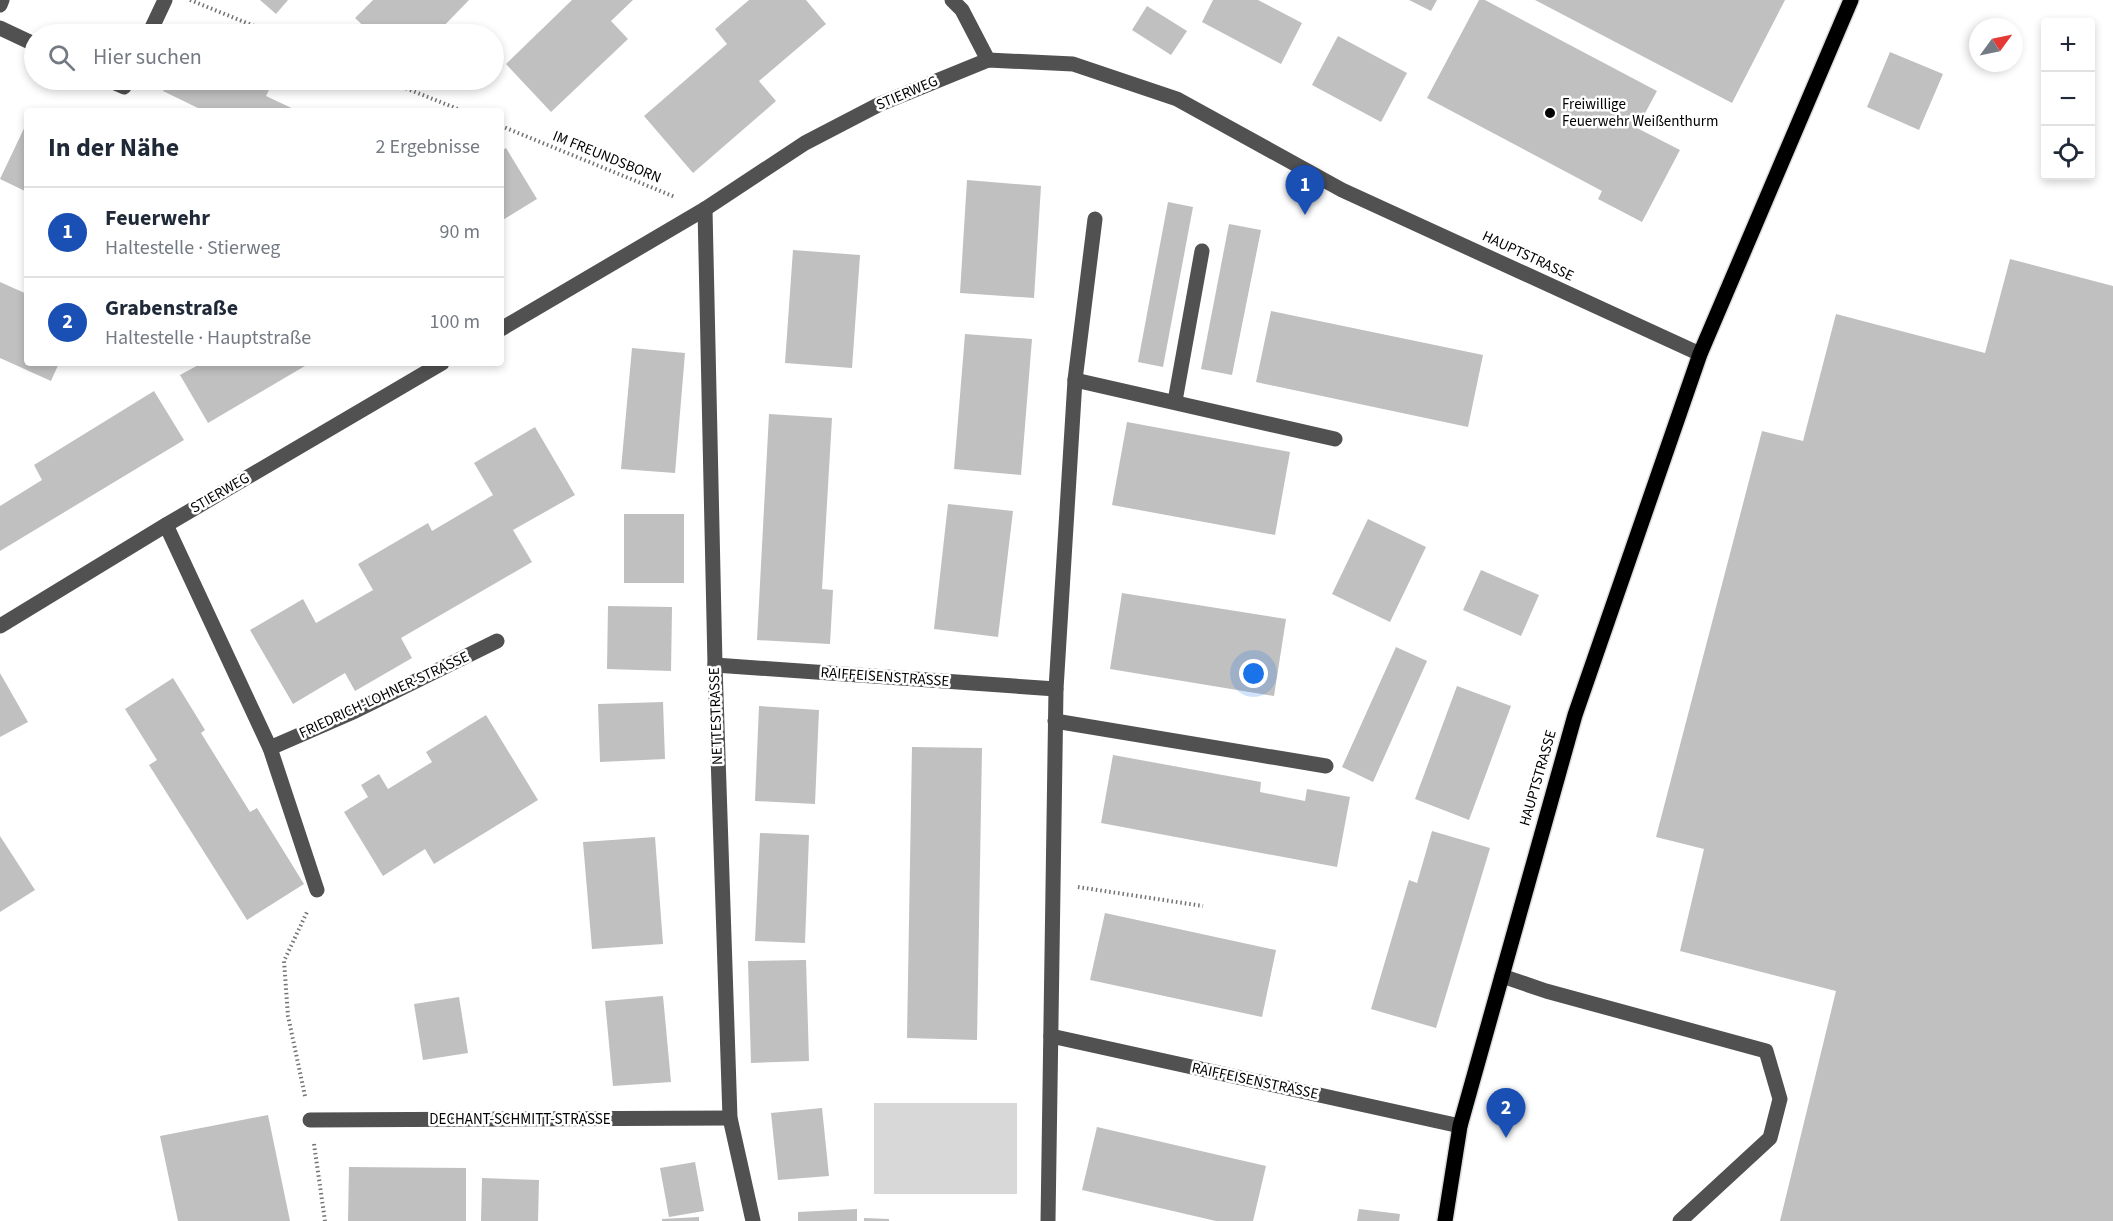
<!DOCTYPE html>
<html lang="de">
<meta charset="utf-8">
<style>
:root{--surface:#fff;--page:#f2f2f3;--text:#1f2937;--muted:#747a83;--line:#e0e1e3;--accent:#000}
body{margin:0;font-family:"Source Sans 3",sans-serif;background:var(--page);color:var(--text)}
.controls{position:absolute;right:18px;top:18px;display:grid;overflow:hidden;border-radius:6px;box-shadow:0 3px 9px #0003}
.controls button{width:54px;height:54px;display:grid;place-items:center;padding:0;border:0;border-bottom:2px solid var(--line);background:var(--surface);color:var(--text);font:30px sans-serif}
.compass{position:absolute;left:1969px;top:18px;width:54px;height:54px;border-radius:50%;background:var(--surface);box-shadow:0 3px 9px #0003;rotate:57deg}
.you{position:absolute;left:1254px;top:674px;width:21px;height:21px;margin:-15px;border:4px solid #fff;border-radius:50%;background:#1a73e8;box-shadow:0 0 0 9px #1a73e833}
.badge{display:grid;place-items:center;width:39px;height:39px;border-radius:50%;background:var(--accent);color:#fff;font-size:20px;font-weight:700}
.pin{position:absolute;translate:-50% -50px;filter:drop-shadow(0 2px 3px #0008)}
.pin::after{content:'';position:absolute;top:32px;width:21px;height:18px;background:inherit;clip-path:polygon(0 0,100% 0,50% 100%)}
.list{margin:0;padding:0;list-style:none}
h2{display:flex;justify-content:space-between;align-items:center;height:78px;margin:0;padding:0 24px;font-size:26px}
h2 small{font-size:20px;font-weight:400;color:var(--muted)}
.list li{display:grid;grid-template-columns:39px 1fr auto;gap:18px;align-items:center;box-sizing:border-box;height:90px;padding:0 24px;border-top:2px solid var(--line)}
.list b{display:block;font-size:22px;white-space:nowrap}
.list p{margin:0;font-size:20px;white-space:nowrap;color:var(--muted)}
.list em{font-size:20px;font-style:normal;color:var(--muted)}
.icon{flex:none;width:33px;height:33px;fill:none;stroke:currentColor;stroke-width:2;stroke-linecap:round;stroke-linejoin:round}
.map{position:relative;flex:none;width:2113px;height:1221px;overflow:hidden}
.search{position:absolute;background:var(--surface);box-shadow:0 3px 9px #0003;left:24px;top:24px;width:480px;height:66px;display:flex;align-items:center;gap:15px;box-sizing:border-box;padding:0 21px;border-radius:33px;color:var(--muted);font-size:22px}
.panel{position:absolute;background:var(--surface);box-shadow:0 3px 9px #0003;left:24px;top:108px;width:480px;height:258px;border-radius:6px}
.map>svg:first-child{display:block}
.green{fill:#d8d8d8}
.building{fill:#c0c0c0}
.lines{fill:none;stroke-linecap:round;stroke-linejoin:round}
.major-casing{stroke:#dbdbdb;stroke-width:18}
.path{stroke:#737373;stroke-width:4;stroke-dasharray:1.5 3;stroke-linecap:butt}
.minor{stroke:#515151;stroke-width:15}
.major{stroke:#000;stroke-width:15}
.poi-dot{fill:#000;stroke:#fff;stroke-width:2}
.labels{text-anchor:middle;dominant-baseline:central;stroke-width:5;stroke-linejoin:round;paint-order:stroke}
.street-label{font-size:15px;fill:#000;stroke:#fff}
.poi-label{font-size:15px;fill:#000;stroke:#fff;text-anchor:start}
</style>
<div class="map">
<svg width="2113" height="1221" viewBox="0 0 2113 1221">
<rect width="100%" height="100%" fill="#fff"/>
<rect class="green" x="874" y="1103" width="143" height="91"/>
<g class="building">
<path d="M260 0H288L276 14Z"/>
<path d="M373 0H469L436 34H372L355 18Z"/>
<path d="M572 0H633L611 21 628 39 551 112 506 64Z"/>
<path d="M749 0H806L826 24 759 81 776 101 693 173 644 116 727 44 715 29Z"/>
<path d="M1213 0H1258L1302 23 1281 64 1202 22Z"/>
<path d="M1409 0H1437L1431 11Z"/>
<path d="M1479 0H1485L1657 91 1637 128 1680 150 1642 222 1598 199 1602 191 1427 98Z"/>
<path d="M1535 0H1785L1732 103Z"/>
<path d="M1147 6 1187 31 1171 55 1132 30Z"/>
<path d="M1338 36 1407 73 1381 122 1312 85Z"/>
<path d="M1890 52 1943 74 1919 130 1867 107Z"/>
<path d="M168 80H274L266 96 298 111H204L163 91Z"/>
<path d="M27 122V192L0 179Z"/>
<path d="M506 148 537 199 501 221V151Z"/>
<path d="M967 180 1041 186 1034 298 960 293Z"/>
<path d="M1168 202 1193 207 1163 367 1138 362Z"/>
<path d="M1229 224 1261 230 1232 375 1201 369Z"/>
<path d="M793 250 860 255 852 368 785 363Z"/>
<path d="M2010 259 2113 286V1221H1780L1836 991 1680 951 1704 849 1656 837 1762 431 1803 441 1836 314 1985 353Z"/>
<path d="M0 282 27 294V363H59L51 381 0 358Z"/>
<path d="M1271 311 1483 355 1468 427 1256 382Z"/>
<path d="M965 334 1032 339 1021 475 954 469Z"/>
<path d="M632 348 685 353 675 473 621 469Z"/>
<path d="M202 363H310L208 423 180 375Z"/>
<path d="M154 391 184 440 0 551V506L42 480 34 465Z"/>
<path d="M769 414 832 418 822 589 833 590 830 644 757 640Z"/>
<path d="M1127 422 1290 452 1275 535 1112 505Z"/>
<path d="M535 427 575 495 513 530 532 562 401 638 412 658 355 691 345 673 293 704 250 630 303 599 316 623 373 590 358 564 428 523 432 531 493 495 474 463Z"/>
<path d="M948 504 1013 511 998 637 934 629Z"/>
<rect x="624" y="514" width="60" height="69"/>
<path d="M1368 519 1426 547 1390 622 1332 594Z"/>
<path d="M1481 570 1539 595 1521 636 1463 610Z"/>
<path d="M1122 593 1286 619 1274 696 1110 669Z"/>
<path d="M608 606 672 607 671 671 607 669Z"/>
<path d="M1396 647 1427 661 1373 782 1342 767Z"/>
<path d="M0 673 28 722 0 737Z"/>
<path d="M173 678 205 730 201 733 250 812 257 808 304 884 247 920 149 765 157 760 125 709Z"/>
<path d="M1457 686 1511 706 1469 820 1415 799Z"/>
<path d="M663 702 665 759 600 762 598 704Z"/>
<path d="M759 706 819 710 815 804 755 801Z"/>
<path d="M486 715 538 800 434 864 425 849 383 876 344 812 368 797 361 785 379 774 388 789 432 762 426 752Z"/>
<path d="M912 747 982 748 977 1040 907 1038Z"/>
<path d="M1113 755 1261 782 1260 792 1305 801 1307 789 1350 797 1337 867 1101 823Z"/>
<path d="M1432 831 1490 848 1436 1028 1371 1009 1409 880 1417 883Z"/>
<path d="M760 833 809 835 805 943 755 941Z"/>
<path d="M0 836 35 890 0 912Z"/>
<path d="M655 837 663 944 592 949 583 842Z"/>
<path d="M1105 913 1276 950 1262 1017 1090 980Z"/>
<path d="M806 960 809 1061 751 1063 748 961Z"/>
<path d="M663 996 671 1082 613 1086 605 1001Z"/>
<path d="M459 997 468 1053 423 1060 414 1004Z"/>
<path d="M822 1108 829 1176 778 1180 771 1113Z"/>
<path d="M268 1115 290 1221H178L160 1136Z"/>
<path d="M1097 1127 1266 1166 1253 1221H1216L1082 1190Z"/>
<path d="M695 1162 704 1211 669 1217 660 1168Z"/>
<path d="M349 1167 466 1168V1221H348Z"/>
<path d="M482 1178 539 1180 538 1221H481Z"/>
<path d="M857 1209V1221H798V1212Z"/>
<path d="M1359 1209 1400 1214 1399 1221H1357Z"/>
<path d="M699 1217V1221H662V1219Z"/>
<path d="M864 1218 889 1219V1221H864Z"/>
</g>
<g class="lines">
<defs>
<path id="major" d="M1445 1221 1460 1126 1575 715 1700 354 1851 0"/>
</defs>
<use href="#major" class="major-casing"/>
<g class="path">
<path d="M190 0 274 34"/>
<path d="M385 80 463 111"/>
<path d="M501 126 675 197"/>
<path d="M1078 887 1203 906"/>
<path d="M305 1096 288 1016 284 961 307 912"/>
<path d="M314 1144 325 1221"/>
</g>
<g class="minor">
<path d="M952 0 962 10 988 60"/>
<path d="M0 5 2 0"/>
<path d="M0 28 34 44"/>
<path d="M149 34 165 0"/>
<path d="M108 80 124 87 127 80"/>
<path d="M705 209 715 665 730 1118 753 1221"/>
<path d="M501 329 705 209 805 143 880 104 988 60 1073 64 1177 99 1342 190 1700 354"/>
<path d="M1075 380 1335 439"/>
<path d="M1175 401 1202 251"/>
<path d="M166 525 270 748 317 890"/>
<path d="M0 626 166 525 442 363"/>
<path d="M715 665 1056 689"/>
<path d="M1055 721 1326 766"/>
<path d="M270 748 355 711 497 641"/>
<path d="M1502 976 1546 991 1766 1051 1780 1099 1770 1138 1680 1221"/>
<path d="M1051 1036 1460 1126"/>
<path d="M310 1120 730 1118"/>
<path d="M1048 1221 1056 689 1075 380 1095 219"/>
</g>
<use href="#major" class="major"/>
</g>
<circle class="poi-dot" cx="1550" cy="113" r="6"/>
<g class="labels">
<g class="street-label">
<text transform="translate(907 93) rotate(-23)">STIERWEG</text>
<text transform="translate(607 157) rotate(22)">IM FREUNDSBORN</text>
<text transform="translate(1528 256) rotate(25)">HAUPTSTRASSE</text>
<text transform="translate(220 493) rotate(-30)">STIERWEG</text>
<text transform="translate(885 677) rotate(4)">RAIFFEISENSTRASSE</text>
<text transform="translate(384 695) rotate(-25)">FRIEDRICH-LOHNER-STRASSE</text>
<text transform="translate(716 716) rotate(-92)">NETTESTRASSE</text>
<text transform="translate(1538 778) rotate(-74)">HAUPTSTRASSE</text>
<text transform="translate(1255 1081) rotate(12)">RAIFFEISENSTRASSE</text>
<text x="520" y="1119">DECHANT-SCHMITT-STRASSE</text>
</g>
<g class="poi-label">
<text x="1562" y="104">Freiwillige<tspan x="1562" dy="17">Feuerwehr Weißenthurm</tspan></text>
</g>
</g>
</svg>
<div class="controls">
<button>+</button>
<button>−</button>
<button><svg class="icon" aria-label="locate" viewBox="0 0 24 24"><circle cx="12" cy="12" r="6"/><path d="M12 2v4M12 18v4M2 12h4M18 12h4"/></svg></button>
</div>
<svg class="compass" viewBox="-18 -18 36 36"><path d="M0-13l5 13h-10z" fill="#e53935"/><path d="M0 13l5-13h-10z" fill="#747a83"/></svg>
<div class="you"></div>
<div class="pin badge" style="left:1305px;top:215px;background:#1a4fb4">1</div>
<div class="pin badge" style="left:1506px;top:1138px;background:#1a4fb4">2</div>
<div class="search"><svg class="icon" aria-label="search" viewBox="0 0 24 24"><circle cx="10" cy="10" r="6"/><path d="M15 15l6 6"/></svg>Hier suchen</div>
<section class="panel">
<h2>In der Nähe<small>2 Ergebnisse</small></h2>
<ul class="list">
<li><span class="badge" style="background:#1a4fb4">1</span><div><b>Feuerwehr</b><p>Haltestelle · Stierweg</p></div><em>90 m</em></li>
<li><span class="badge" style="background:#1a4fb4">2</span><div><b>Grabenstraße</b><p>Haltestelle · Hauptstraße</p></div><em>100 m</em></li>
</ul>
</section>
</div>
